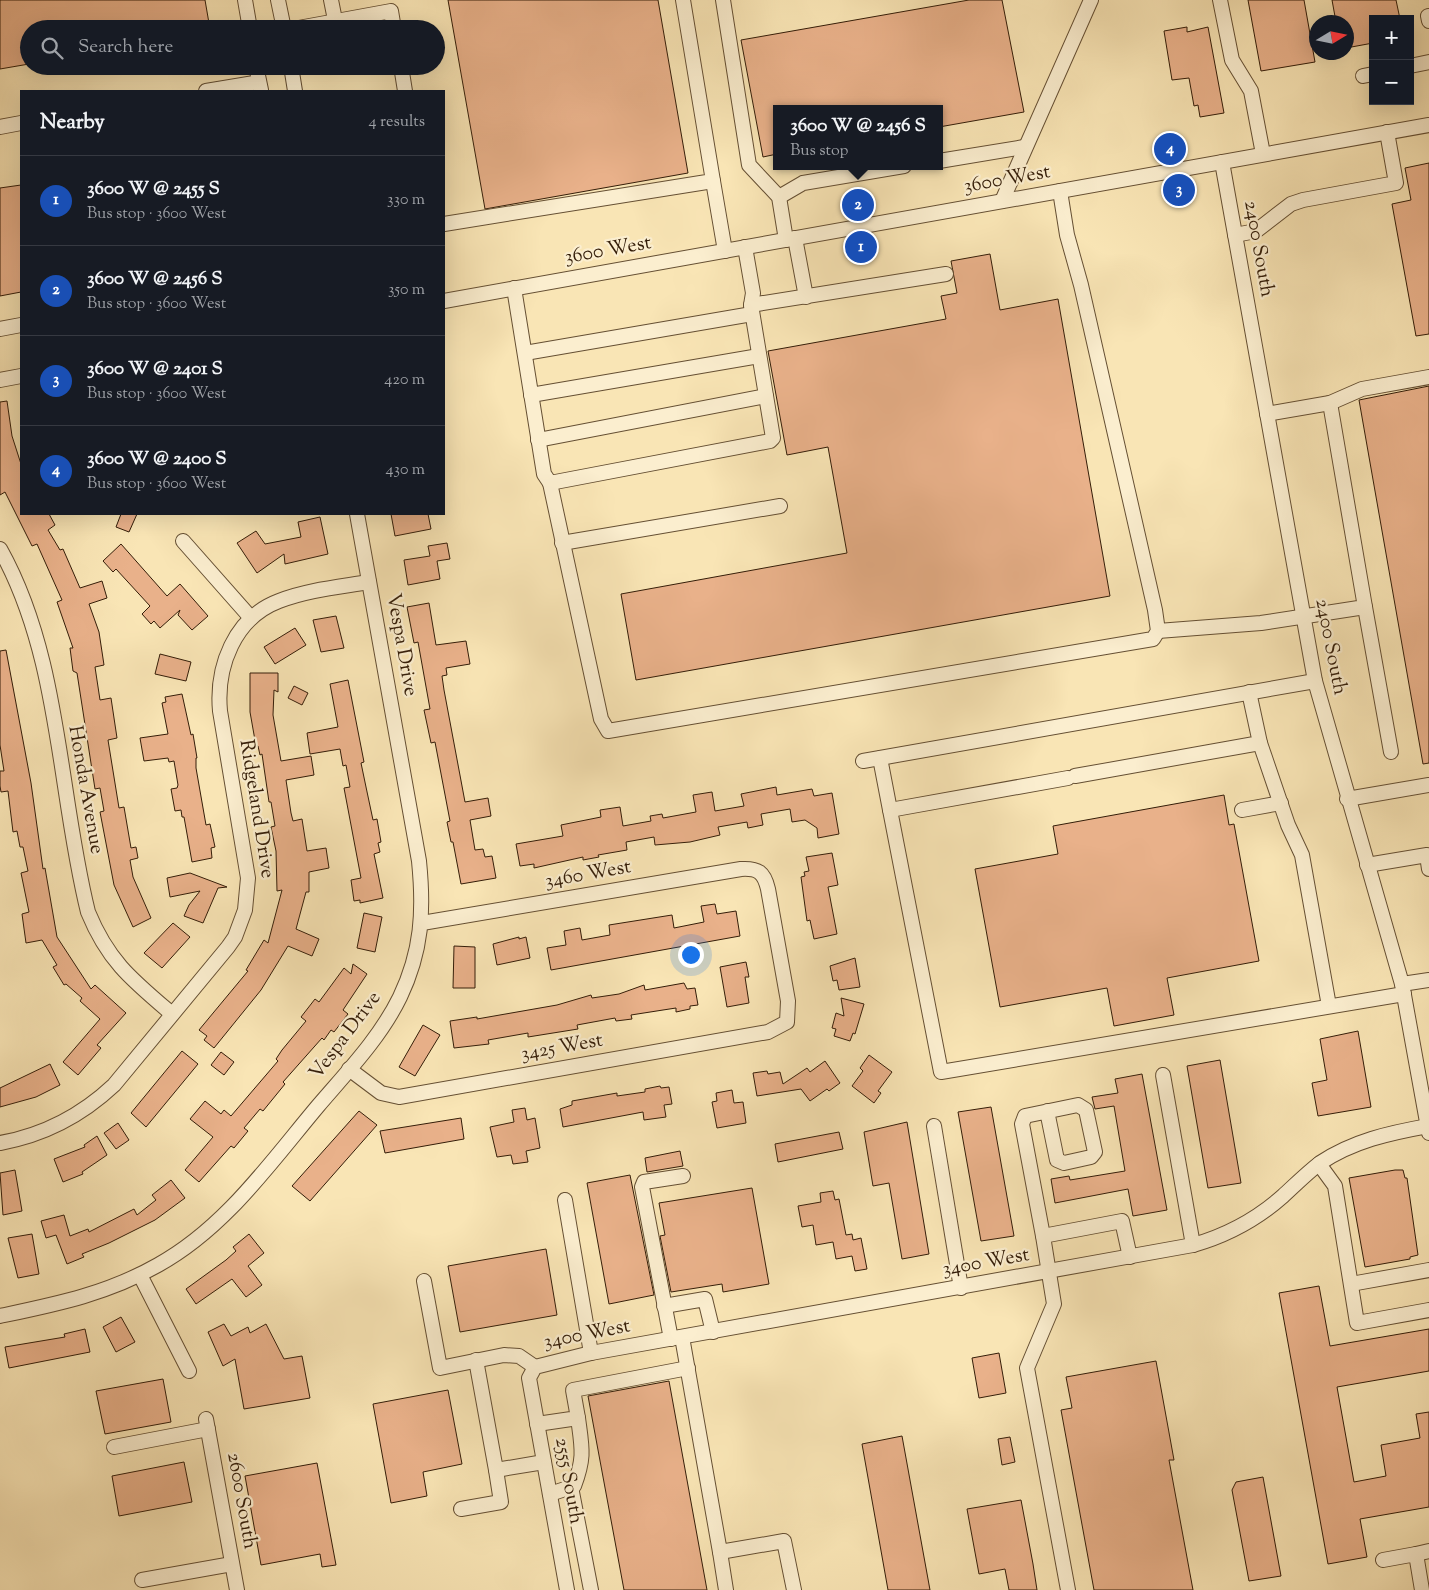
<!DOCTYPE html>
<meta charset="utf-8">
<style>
:root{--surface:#171b24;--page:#242831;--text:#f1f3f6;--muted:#9ea1a6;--line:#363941;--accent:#7c3aed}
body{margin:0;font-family:"Sorts Mill Goudy",serif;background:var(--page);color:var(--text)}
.controls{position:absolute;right:15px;top:15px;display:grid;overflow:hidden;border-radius:0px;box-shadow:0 5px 20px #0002}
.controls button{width:45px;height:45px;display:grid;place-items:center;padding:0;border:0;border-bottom:1px solid var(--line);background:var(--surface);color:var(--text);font:25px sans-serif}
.compass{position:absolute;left:1309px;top:15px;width:45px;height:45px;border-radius:50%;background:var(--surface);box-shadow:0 5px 20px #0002;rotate:80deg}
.you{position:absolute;left:690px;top:954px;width:18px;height:18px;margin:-12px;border:4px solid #fff;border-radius:50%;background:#1a73e8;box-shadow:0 0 0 8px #1a73e833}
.badge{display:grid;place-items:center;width:32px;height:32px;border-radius:50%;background:var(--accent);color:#fff;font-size:16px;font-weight:700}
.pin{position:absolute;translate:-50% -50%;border:2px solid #fff;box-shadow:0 1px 5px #0006}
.popup{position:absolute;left:773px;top:105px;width:170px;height:65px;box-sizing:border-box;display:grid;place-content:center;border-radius:0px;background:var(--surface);filter:drop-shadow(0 1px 4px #0005);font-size:16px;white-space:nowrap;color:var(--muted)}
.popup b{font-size:19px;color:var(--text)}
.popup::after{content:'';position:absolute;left:50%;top:100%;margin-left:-10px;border:10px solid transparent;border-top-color:var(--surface)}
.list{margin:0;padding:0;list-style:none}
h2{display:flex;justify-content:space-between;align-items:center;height:65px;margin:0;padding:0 20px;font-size:21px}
h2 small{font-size:16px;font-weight:400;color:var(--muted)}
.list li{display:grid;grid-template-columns:32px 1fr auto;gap:15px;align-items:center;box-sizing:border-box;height:90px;padding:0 20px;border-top:1px solid var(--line)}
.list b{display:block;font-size:19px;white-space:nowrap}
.list p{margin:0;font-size:16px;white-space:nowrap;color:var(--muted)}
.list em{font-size:16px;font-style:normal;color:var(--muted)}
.icon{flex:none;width:28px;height:28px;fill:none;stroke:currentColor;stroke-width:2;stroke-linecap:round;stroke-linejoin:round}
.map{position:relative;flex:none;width:1429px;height:1590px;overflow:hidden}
.search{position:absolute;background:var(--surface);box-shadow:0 5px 20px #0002;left:20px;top:20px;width:425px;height:55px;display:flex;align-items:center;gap:12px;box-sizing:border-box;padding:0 18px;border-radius:28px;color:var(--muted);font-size:19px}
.panel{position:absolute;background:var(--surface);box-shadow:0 5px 20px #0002;left:20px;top:90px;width:425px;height:425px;border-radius:0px}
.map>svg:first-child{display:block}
.building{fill:#e9b18a;stroke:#341d08}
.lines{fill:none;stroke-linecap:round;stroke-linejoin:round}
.minor-casing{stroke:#654f33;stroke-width:16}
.minor{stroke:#fbeecf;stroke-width:14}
.labels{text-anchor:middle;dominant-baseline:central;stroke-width:4.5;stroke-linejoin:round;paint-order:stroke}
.street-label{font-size:20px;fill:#341d08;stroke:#fbeecf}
</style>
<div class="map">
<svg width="1429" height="1590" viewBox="0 0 1429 1590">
<rect width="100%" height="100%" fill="#f9e5b5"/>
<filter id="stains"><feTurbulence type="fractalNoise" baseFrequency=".004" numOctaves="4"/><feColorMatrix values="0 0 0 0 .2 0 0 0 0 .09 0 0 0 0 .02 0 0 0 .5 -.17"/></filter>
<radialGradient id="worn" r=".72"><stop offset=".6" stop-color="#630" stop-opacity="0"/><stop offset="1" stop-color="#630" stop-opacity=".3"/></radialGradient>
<g class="building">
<path d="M0 0H205L210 29H29V64L0 69Z"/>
<path d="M448 0H658L688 173 485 209Z"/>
<path d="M969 0H1002L1024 112 939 127V109H777V154L763 157 741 40Z"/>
<path d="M1248 0H1304L1315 62 1261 71Z"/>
<path d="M1332 0H1396L1400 19H1373V43L1346 48V22H1336Z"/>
<path d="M1187 27V32L1208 27 1224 113 1200 117 1198 105 1194 106 1189 78 1172 80 1164 31Z"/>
<path d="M1429 163V334L1416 336 1392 204 1411 200 1405 168Z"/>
<path d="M21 185V292L0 296V188Z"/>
<path d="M990 254 1000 310 1058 299 1110 596 636 680 621 594 847 553 828 447 787 455 768 351 946 319 941 296 957 293 951 261Z"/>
<path d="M1429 386V763L1423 764 1359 400Z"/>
<path d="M7 401 12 436 21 464V514H49L55 525 48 530 60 550 63 549 80 588 102 581 107 598 89 604 99 632 104 665 95 667 100 700 111 698 117 738 108 740 119 808 124 807 131 848 136 847 138 858 130 860 133 877 151 918 133 927 114 885 100 812 104 811 100 788 95 789 77 673 73 671 70 648H73L57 602 62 600 37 544 32 546 5 492 0 495V402Z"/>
<path d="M121 514H137L129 532 116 527Z"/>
<path d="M391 514H428L431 529 395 536Z"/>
<path d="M320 517 328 554 285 564 284 554 257 573 237 543 256 531 265 544 301 537 298 522Z"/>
<path d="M447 543 450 559 437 561 440 579 408 585 404 560 430 556 428 546Z"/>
<path d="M121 544 167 596 180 584 208 616 192 630 178 615 180 610 160 628 154 621 151 624 142 614 150 606 116 569 113 572 103 561Z"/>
<path d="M429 603 436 645 466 641 470 664 446 668 447 675 442 676 444 690 465 802 488 798 491 816 470 820 475 850 483 849 485 857 492 856 496 878 461 884 453 842H451L447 822 450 821 435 742 431 743 424 710 430 709 418 642 414 643 407 607Z"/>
<path d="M336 616 344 648 321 652 313 620Z"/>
<path d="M295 628 306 645 275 664 264 647Z"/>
<path d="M6 650 31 783 43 869 45 868 57 937 91 989 95 985 126 1013 97 1045 101 1048 78 1075 63 1062 100 1019 80 1001 82 998 66 984 64 985 53 967 57 965 42 940 26 943 22 914 29 912 21 873 28 871 23 847H20L17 831 13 832 8 791 1 792 0 786V771H4L0 745V651Z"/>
<path d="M160 654 191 662 186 681 155 674Z"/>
<path d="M250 673H278V692L274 690 273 715 281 761 311 756 314 775 286 780 291 813 293 821 302 819 307 851 326 848 329 868 309 872V892H306L296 929 319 939 312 956 288 946 261 990 214 1048 204 1040 207 1036 199 1030 248 971 246 970 264 940 268 943 282 890 277 891 276 851 271 827 275 826 271 802H269L262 754 260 755 258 746H256L250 712Z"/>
<path d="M348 680 364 762 361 763 366 787 373 820 377 819 381 842 378 843 380 852 374 854 383 898 360 903V900L354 901 351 880 361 878 344 788 350 787 346 765 343 766 340 749 310 754 307 733 338 727 330 684Z"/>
<path d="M294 686 308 693 302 705 288 698Z"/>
<path d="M182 694 191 735 193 734 197 758H196V768L206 825 210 824 215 847 211 848 212 858 192 862 184 817H182L181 810 175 811 171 789 177 788 178 785 174 761 169 762 168 758 144 761 140 738 168 734 162 703 166 702 165 697Z"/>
<path d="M776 787 777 795 812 789 814 796 832 793 839 834 818 838 817 828 805 820 792 822 790 809 761 814 763 825 748 828 747 822 718 827 720 835 690 842 655 845 654 837 626 842 627 850 598 855 599 857 583 860V857L534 868V864L520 866 516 844 563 836 561 825 601 817 600 810 620 807 623 826 651 821 650 816 662 814 663 818 696 812 693 795 712 792 715 811 744 806 741 794Z"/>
<path d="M1224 795 1229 825 1234 824 1259 961 1167 978 1174 1015 1114 1026 1107 988 1000 1007 975 869 1058 854 1053 826Z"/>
<path d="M832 853 838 885 828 887 837 934 814 939 810 920 807 921 801 877 805 876 804 872 809 871 806 857Z"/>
<path d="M190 873 227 887 218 888 203 923 184 916 189 905 200 891 170 897 167 878Z"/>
<path d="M715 904 717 914 736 911 740 936 551 970 547 948 566 945 564 931 580 928 582 940 610 935 609 925 672 915 674 928 704 922 701 906Z"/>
<path d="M364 913 382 917 375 952 357 948Z"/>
<path d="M173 923 190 937 162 968 144 953Z"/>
<path d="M519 937V939L526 937 530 958 497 965 493 944Z"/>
<path d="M454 946 475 947V988H453Z"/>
<path d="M855 958 860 987 839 990 837 980 833 981 830 966Z"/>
<path d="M746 962 749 977H745L749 1003 727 1007 720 967Z"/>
<path d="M353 964 367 974 343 1010 348 1014 334 1032 331 1030 324 1040 322 1038 283 1082 285 1084 263 1111 260 1109 244 1128 248 1131 234 1148 231 1146 199 1182 185 1170 213 1137 190 1119 205 1101 221 1114 224 1110 231 1116 278 1061 276 1059 282 1050 306 1021 301 1017 315 999 319 1002 344 968 351 974Z"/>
<path d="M684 983 687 989 695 988 698 1005 690 1006V1009L676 1012V1008L663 1010 631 1015 632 1019 616 1021 615 1018 577 1025 578 1029 528 1037V1033L488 1040 489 1044 454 1048 450 1021 477 1017V1019L557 1005 591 995 592 998 619 994 644 985 645 990Z"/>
<path d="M841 998 864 1004 855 1034 853 1033 850 1041 834 1036 836 1029 832 1028 836 1013 844 1016Z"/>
<path d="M423 1025 440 1035 415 1076 399 1067Z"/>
<path d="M1358 1031 1371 1107 1318 1116 1312 1083 1327 1080 1320 1039Z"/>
<path d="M182 1051 198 1064 146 1127 131 1113Z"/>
<path d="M221 1052 234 1062 224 1075 211 1065Z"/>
<path d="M869 1055 892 1072 878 1091 881 1093 874 1103 852 1086 863 1071 860 1068Z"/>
<path d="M1220 1060 1241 1183 1208 1188 1187 1066Z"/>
<path d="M825 1061 840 1083 829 1091 827 1089 810 1101 801 1089 757 1096 753 1073 767 1071 768 1074 780 1072 783 1084 807 1068 810 1072Z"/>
<path d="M50 1064 60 1085 36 1097 0 1107V1088Z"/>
<path d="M1142 1074 1167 1210 1133 1216 1128 1189 1055 1203 1051 1179 1069 1176 1070 1180 1125 1171 1114 1106 1095 1109 1092 1097 1118 1093 1115 1079Z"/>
<path d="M660 1086 661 1088 669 1087 672 1104 664 1105 666 1117 644 1120 643 1112 563 1127 560 1109 572 1105V1101L617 1093V1096L645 1092V1089Z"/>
<path d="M732 1090 734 1103 743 1102 746 1123 717 1128 712 1102 717 1101 716 1093Z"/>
<path d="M991 1107 1014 1236 981 1241 958 1112Z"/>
<path d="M525 1108 527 1120 535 1118 540 1148 526 1151 528 1162 513 1164 511 1155 497 1157 490 1127 514 1122 512 1110Z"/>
<path d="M359 1111 377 1125 310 1201 292 1186Z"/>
<path d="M461 1118 464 1139 385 1153 380 1131Z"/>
<path d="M907 1122 929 1254 902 1259 889 1183 873 1186 864 1132Z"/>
<path d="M118 1123 129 1140 116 1149 104 1133Z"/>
<path d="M839 1132 843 1149 778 1162 775 1144Z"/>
<path d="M97 1136 107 1155 82 1172 83 1174 63 1182 54 1159 85 1147 84 1145Z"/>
<path d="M680 1151 683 1166 647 1172 645 1158Z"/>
<path d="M15 1170 22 1211 3 1215 0 1173Z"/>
<path d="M1395 1170H1403L1405 1178H1407L1418 1255 1410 1257V1259L1365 1267 1349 1178Z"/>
<path d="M630 1175 654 1295 609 1304 587 1183Z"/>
<path d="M171 1180 185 1198 155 1220 109 1243 82 1254 84 1257 67 1264 56 1235 46 1238 41 1221 64 1215 70 1236 88 1229 89 1232 134 1209 137 1215 156 1200 152 1195Z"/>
<path d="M752 1188 769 1284 723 1292 722 1284 671 1292 660 1236 665 1235 659 1203Z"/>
<path d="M833 1191 835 1200 839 1199 846 1235 852 1234 853 1240 861 1238 867 1269 855 1271 852 1256 836 1259 833 1242 816 1245 813 1225 802 1227 798 1206 821 1202 820 1193Z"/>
<path d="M32 1234 39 1274 18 1278 8 1238Z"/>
<path d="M249 1234 264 1253 248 1266 262 1285 246 1297 232 1279 196 1304 186 1289 226 1260 236 1251 233 1247Z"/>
<path d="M546 1249 557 1315 460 1332 448 1266Z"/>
<path d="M1319 1286 1330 1346 1429 1329V1371L1337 1387 1354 1482 1386 1476 1381 1445 1420 1438 1416 1414 1429 1412V1507L1360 1519 1367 1557 1328 1564 1279 1293Z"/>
<path d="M121 1317 135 1342 116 1352 103 1327Z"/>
<path d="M224 1324 231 1336 248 1327 250 1333 266 1324 284 1359 302 1356 310 1398 244 1409 235 1359 223 1366 208 1332Z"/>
<path d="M85 1329 90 1352 9 1368 5 1347 65 1337 64 1334Z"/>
<path d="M999 1353 1006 1393 979 1398 972 1358Z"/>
<path d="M1156 1361 1174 1460H1169L1193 1590H1094L1061 1410 1072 1408 1066 1377Z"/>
<path d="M163 1379 171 1422 105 1434 96 1391Z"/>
<path d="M669 1381 707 1590H624L588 1396Z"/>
<path d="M448 1390 462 1464 423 1472 427 1496 391 1503 373 1404Z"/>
<path d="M902 1436 930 1590H888L862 1444Z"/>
<path d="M1010 1437 1015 1462 1002 1465 998 1439Z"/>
<path d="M184 1462 192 1502 119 1516 112 1476Z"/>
<path d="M317 1463 336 1565 322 1567 320 1554 261 1565 245 1476Z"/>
<path d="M1263 1477 1281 1576 1249 1581 1232 1490 1236 1482Z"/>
<path d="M1021 1500 1033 1564 1037 1590H1009L1005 1569 979 1574 967 1509Z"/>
</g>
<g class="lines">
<defs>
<g id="minor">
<path d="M245 0 250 29"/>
<path d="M278 0 284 29"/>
<path d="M331 0 335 20"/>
<path d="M723 0 749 165 779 197 786 240"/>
<path d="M1220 0 1232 60 1251 91 1263 154"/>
<path d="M1428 16 1429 21"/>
<path d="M293 29 391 11 394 29"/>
<path d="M256 66 261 90"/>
<path d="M291 66 295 91"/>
<path d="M401 66 405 91"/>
<path d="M1410 66 1429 62"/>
<path d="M1363 76 1373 74"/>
<path d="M206 91 259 82"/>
<path d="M0 127 21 123"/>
<path d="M939 161 1024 147"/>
<path d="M1222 162 1315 681 1402 984 1429 1133"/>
<path d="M713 181 725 251"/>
<path d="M779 197 803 183 904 166"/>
<path d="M1002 201 1091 0"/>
<path d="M444 224 713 181 683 0"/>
<path d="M1235 235 1256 231 1291 204 1303 200 1396 183 1387 132"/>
<path d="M795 238 806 297"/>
<path d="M514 288 544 474 550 483 770 441 773 438 751 305 753 293 745 247"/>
<path d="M444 301 1429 125"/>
<path d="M751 305 946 274"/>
<path d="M0 329 21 325"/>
<path d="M525 353 752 314"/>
<path d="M0 380 21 376"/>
<path d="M531 395 759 356"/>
<path d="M1267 414 1330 403 1362 389 1429 377"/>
<path d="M538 440 766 396"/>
<path d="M550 483 601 719 608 731 1153 639 1158 631 1155 610 1081 285 1067 235 1060 191"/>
<path d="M183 541 251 618"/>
<path d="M562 543 780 506"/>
<path d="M0 549C61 658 58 792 88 912 108 961 132 980 172 1014"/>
<path d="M1365 607 1391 752"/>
<path d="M1158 631 1261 623 1365 607 1330 403"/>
<path d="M1260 743 1288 825 1302 855 1329 1006"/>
<path d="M880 758 890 810"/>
<path d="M863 761 1315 681"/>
<path d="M1075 776 1260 743 1249 692"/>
<path d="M1068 778 890 810 941 1072 1404 994"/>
<path d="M1347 799 1429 785"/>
<path d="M1242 810 1281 803"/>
<path d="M1367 865 1427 855 1429 869"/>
<path d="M1402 984 1429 980"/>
<path d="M349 1069 381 1093 399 1097 768 1032 787 1022 788 1001 768 889C764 872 758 868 741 869L422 923"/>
<path d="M1163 1075 1193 1245"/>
<path d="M934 1126 961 1288"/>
<path d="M0 1143C45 1135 81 1116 114 1085L228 947 235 937 245 910 248 878 220 711C216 667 234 618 279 601 307 590 339 587 369 582"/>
<path d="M1319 1164 1335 1186 1357 1323 1429 1310"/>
<path d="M565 1200 591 1353"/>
<path d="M1043 1236 1022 1124 1025 1116 1078 1105 1086 1110 1095 1152 1091 1157 1064 1163 1057 1160 1047 1111"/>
<path d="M140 1275 189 1371"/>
<path d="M424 1281 440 1368 504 1355 519 1356 535 1367"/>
<path d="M1351 1284 1429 1270"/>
<path d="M664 1306 705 1299 713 1332"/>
<path d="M0 1316C57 1304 107 1294 158 1265 225 1228 270 1163 318 1106 347 1072 380 1038 400 997 422 951 424 911 419 861L357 514"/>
<path d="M682 1337 720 1552 784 1541 794 1590"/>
<path d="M671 1339 642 1187 644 1182 683 1176"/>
<path d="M476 1360 496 1470 544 1462"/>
<path d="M206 1419 237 1590"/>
<path d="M537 1424 578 1418 573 1390 688 1368"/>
<path d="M114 1447 208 1429"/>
<path d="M571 1487 591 1590"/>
<path d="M550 1494 574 1486C585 1457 582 1448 578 1418"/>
<path d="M461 1509 501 1502 496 1470"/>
<path d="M720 1552 726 1590"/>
<path d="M1416 1554 1429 1551"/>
<path d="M1383 1560 1416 1554 1422 1590"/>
<path d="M142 1580 232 1564"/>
<path d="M567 1590 529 1378 535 1367 591 1353 1193 1245C1228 1235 1256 1220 1283 1196 1295 1185 1307 1173 1320 1163 1353 1141 1389 1133 1428 1126"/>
<path d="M1068 1590 1027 1368 1054 1304 1043 1236 1122 1221 1130 1257"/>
</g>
</defs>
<use href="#minor" class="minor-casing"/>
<use href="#minor" class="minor"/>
</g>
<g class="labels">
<g class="street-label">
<text transform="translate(1007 180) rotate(-10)">3600 West</text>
<text transform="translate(1258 249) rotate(80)">2400 South</text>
<text transform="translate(608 251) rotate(-10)">3600 West</text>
<text transform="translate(401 645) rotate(80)">Vespa Drive</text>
<text transform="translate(1330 647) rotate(79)">2400 South</text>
<text transform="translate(85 790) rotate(80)">Honda Avenue</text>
<text transform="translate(256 809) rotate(81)">Ridgeland Drive</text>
<text transform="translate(588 875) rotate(-10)">3460 West</text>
<text transform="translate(346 1036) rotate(-53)">Vespa Drive</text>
<text transform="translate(562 1048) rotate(-10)">3425 West</text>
<text transform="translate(986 1263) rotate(-10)">3400 West</text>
<text transform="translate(587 1335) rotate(-11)">3400 West</text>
<text transform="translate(568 1481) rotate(80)">2555 South</text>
<text transform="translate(241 1501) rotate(80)">2600 South</text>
</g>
</g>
<rect width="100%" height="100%" filter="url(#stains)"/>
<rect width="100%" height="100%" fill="url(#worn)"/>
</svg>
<div class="controls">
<button>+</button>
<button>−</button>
</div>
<svg class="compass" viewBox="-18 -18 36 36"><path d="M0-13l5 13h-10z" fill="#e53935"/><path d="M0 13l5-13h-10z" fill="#9ea1a6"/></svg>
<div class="you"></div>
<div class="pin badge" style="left:861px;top:247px;background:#1a4fb4">1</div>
<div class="pin badge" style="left:858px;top:205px;background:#1a4fb4">2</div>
<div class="popup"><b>3600 W @ 2456 S</b>Bus stop</div>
<div class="pin badge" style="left:1179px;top:190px;background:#1a4fb4">3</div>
<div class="pin badge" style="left:1170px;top:149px;background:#1a4fb4">4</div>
<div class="search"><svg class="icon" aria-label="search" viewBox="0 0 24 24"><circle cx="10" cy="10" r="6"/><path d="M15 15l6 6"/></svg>Search here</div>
<section class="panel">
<h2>Nearby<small>4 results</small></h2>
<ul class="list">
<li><span class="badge" style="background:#1a4fb4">1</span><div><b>3600 W @ 2455 S</b><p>Bus stop · 3600 West</p></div><em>330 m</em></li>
<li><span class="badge" style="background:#1a4fb4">2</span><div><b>3600 W @ 2456 S</b><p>Bus stop · 3600 West</p></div><em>350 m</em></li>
<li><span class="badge" style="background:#1a4fb4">3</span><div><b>3600 W @ 2401 S</b><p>Bus stop · 3600 West</p></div><em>420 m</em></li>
<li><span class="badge" style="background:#1a4fb4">4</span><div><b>3600 W @ 2400 S</b><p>Bus stop · 3600 West</p></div><em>430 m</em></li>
</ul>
</section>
</div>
